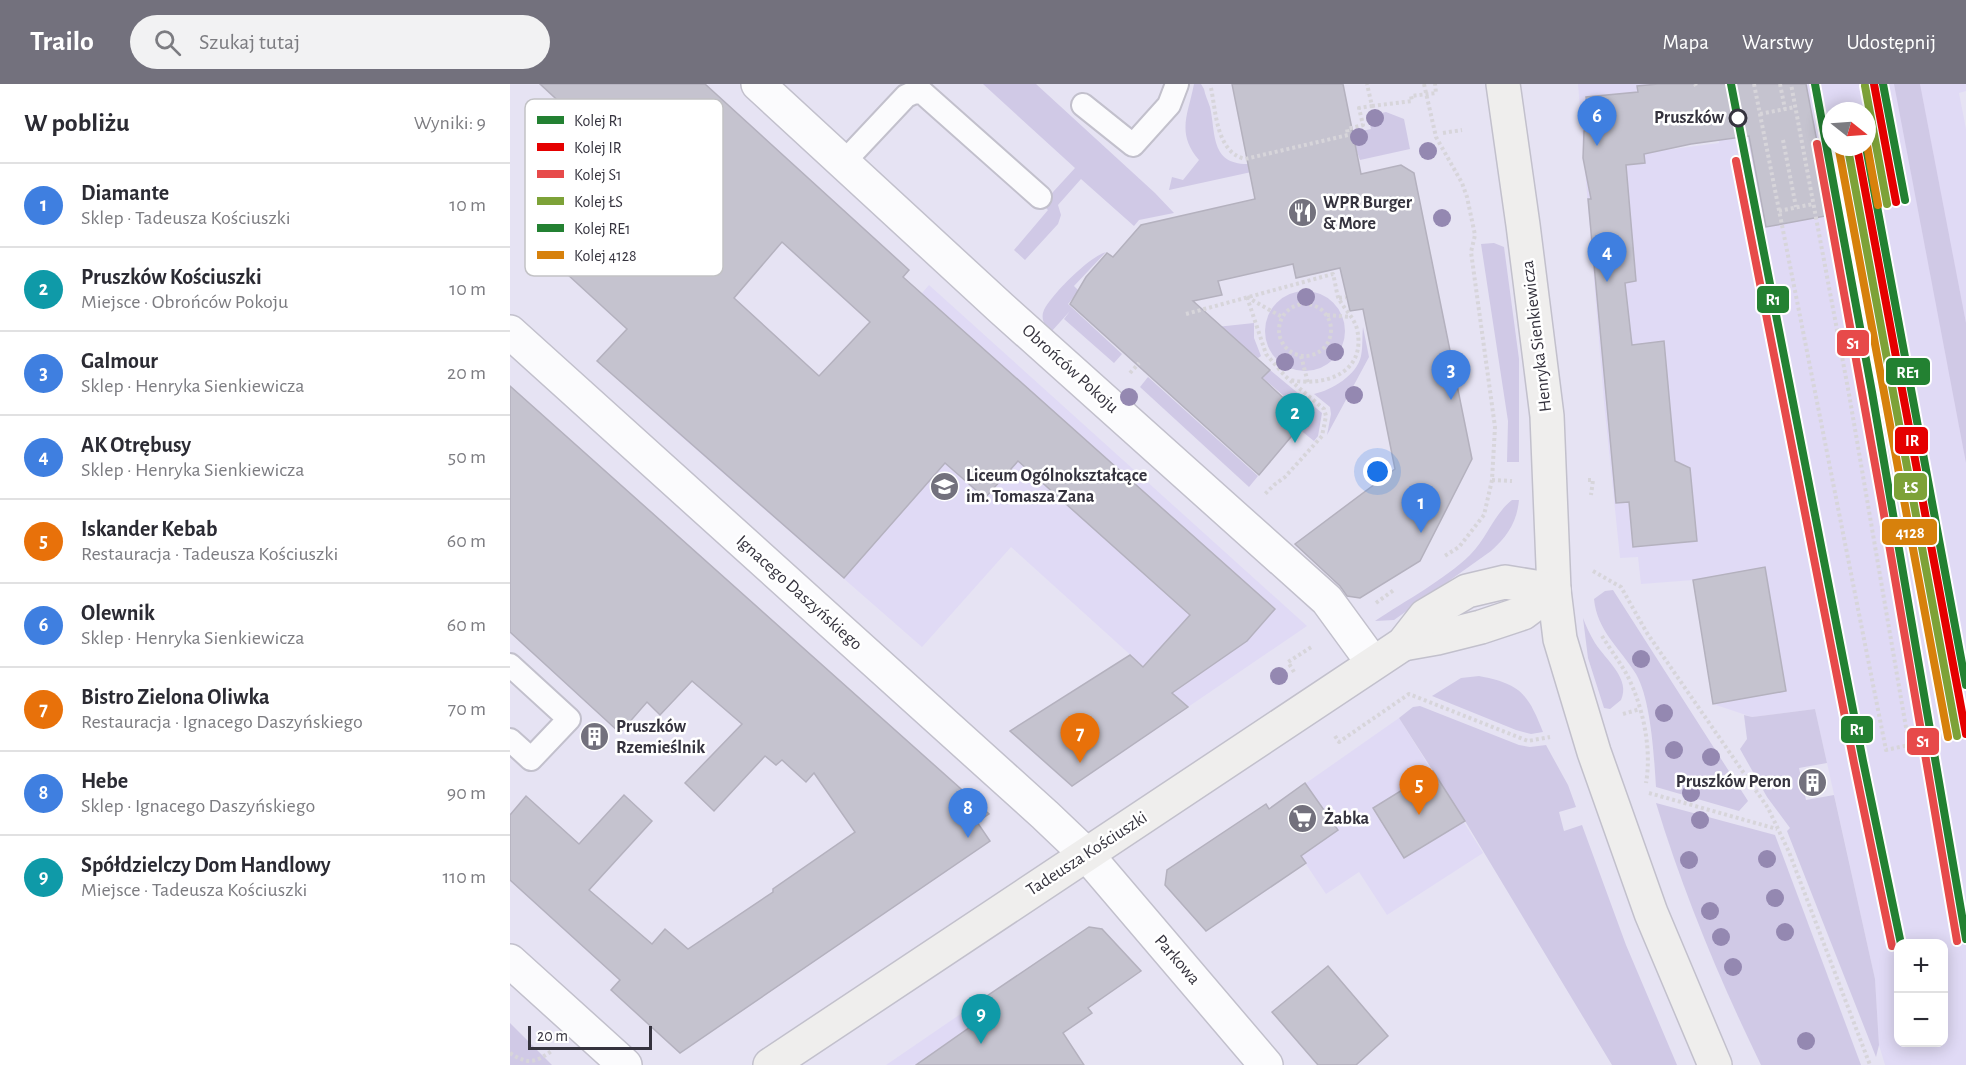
<!DOCTYPE html>
<html lang="pl">
<meta charset="utf-8">
<style>
:root{--surface:#fff;--page:#f2f2f3;--text:#2b2b33;--muted:#7c7c81;--line:#e1e1e2;--accent:#73717d}
body{margin:0;font-family:"Alegreya Sans",sans-serif;background:var(--page);color:var(--text)}
.controls{position:absolute;right:18px;bottom:18px;display:grid;overflow:hidden;border-radius:12px;box-shadow:0 3px 15px #0003}
.controls button{width:54px;height:54px;display:grid;place-items:center;padding:0;border:0;border-bottom:2px solid var(--line);background:var(--surface);color:var(--text);font:30px sans-serif}
.compass{position:absolute;left:1312px;top:18px;width:54px;height:54px;border-radius:50%;background:var(--surface);box-shadow:0 3px 15px #0003;rotate:107deg}
.scale{position:absolute;left:18px;bottom:15px;width:124px;box-sizing:border-box;padding-left:6px;border:3px solid #35333e;border-top:0;font-size:16px;line-height:21px;white-space:nowrap;color:#35333e;-webkit-text-stroke:4px #fff;paint-order:stroke}
.you{position:absolute;left:868px;top:388px;width:21px;height:21px;margin:-15px;border:4px solid #fff;border-radius:50%;background:#1a73e8;box-shadow:0 0 0 9px #1a73e833}
.badge{display:grid;place-items:center;width:39px;height:39px;border-radius:50%;background:var(--accent);color:#fff;font-size:20px;font-weight:700}
.pin{position:absolute;translate:-50% -50px;filter:drop-shadow(0 2px 3px #0008)}
.pin::after{content:'';position:absolute;top:32px;width:21px;height:18px;background:inherit;clip-path:polygon(0 0,100% 0,50% 100%)}
.list{margin:0;padding:0;list-style:none}
h2{display:flex;justify-content:space-between;align-items:center;height:78px;margin:0;padding:0 24px;font-size:26px}
h2 small{font-size:20px;font-weight:400;color:var(--muted)}
.list li{display:grid;grid-template-columns:39px 1fr auto;gap:18px;align-items:center;box-sizing:border-box;height:84px;padding:0 24px;border-top:2px solid var(--line)}
.list b{display:block;font-size:22px;white-space:nowrap}
.list p{margin:0;font-size:20px;white-space:nowrap;color:var(--muted)}
.list em{font-size:20px;font-style:normal;color:var(--muted)}
.icon{flex:none;width:33px;height:33px;fill:none;stroke:currentColor;stroke-width:2;stroke-linecap:round;stroke-linejoin:round}
.map{position:relative;flex:none;width:1456px;height:981px;overflow:hidden}
header{display:flex;align-items:center;gap:36px;box-sizing:border-box;height:84px;padding:0 30px;background:var(--accent);color:#fff}
header strong{font-size:28px}
nav{display:flex;gap:33px;margin-inline-start:auto;font-size:21px}
.search{width:420px;height:54px;background:var(--page);display:flex;align-items:center;gap:15px;box-sizing:border-box;padding:0 21px;border-radius:33px;color:var(--muted);font-size:22px}
main{display:flex}
aside{flex:1;background:var(--surface)}
.map>svg:first-child{display:block}
.built{fill:#e0daf5;fill-rule:evenodd}
.green{fill:#d0c9e6}
.building{fill:#c5c3cf;stroke:#b4b1be;stroke-width:1.5;fill-rule:evenodd}
.lines{fill:none;stroke-linecap:round;stroke-linejoin:round}
.lane-casing{stroke:#c2c0cc;stroke-width:26}
.street-casing{stroke:#c2c0cc;stroke-width:36}
.secondary-casing{stroke:#c2c0cc;stroke-width:36}
.path{stroke:#d7d5da;stroke-width:4;stroke-dasharray:3 3;stroke-linecap:butt}
.lane{stroke:#fbfbfd;stroke-width:22}
.street{stroke:#fbfbfd;stroke-width:33}
.secondary{stroke:#efeeed;stroke-width:33}
.rail-1-casing{stroke:#fff;stroke-width:12}
.rail-2-casing{stroke:#fff;stroke-width:12}
.rail-3-casing{stroke:#fff;stroke-width:12}
.rail-4-casing{stroke:#fff;stroke-width:12}
.rail-5-casing{stroke:#fff;stroke-width:12}
.rail-6-casing{stroke:#fff;stroke-width:12}
.rail-1{stroke:#238132;stroke-width:8}
.rail-2{stroke:#e50000;stroke-width:8}
.rail-3{stroke:#e74a4a;stroke-width:8}
.rail-4{stroke:#7da238;stroke-width:8}
.rail-5{stroke:#238132;stroke-width:8}
.rail-6{stroke:#d7810c;stroke-width:8}
.tree{fill:#9488b1}
.stop-dot{fill:#fff;stroke:#35333e;stroke-width:3}
.labels{text-anchor:middle;dominant-baseline:central;stroke-width:5;stroke-linejoin:round;paint-order:stroke}
.stop-label{font-size:18px;font-weight:bold;fill:#35333e;stroke:#fff;text-anchor:end}
.poi-label{font-size:18px;font-weight:bold;fill:#35333e;stroke:#fff;text-anchor:start}
.street-label{font-size:18px;fill:#35333e;stroke:#fff}
.key{fill:#fff;stroke:#c2c2c5;stroke-width:1.5}
.key-label{font-size:16px;fill:#35333e}
.line-badge{stroke:#fff;stroke-width:2}
.badge-label{font-size:16px;text-anchor:middle;font-weight:bold;fill:#fff}
</style>
<header>
<strong>Trailo</strong>
<div class="search"><svg class="icon" aria-label="search" viewBox="0 0 24 24"><circle cx="10" cy="10" r="6"/><path d="M15 15l6 6"/></svg>Szukaj tutaj</div>
<nav><a>Mapa</a><a>Warstwy</a><a>Udostępnij</a></nav>
</header>
<main>
<aside>
<h2>W pobliżu<small>Wyniki: 9</small></h2>
<ul class="list">
<li><span class="badge" style="background:#3f7fe0">1</span><div><b>Diamante</b><p>Sklep · Tadeusza Kościuszki</p></div><em>10 m</em></li>
<li><span class="badge" style="background:#0f9aa8">2</span><div><b>Pruszków Kościuszki</b><p>Miejsce · Obrońców Pokoju</p></div><em>10 m</em></li>
<li><span class="badge" style="background:#3f7fe0">3</span><div><b>Galmour</b><p>Sklep · Henryka Sienkiewicza</p></div><em>20 m</em></li>
<li><span class="badge" style="background:#3f7fe0">4</span><div><b>AK Otrębusy</b><p>Sklep · Henryka Sienkiewicza</p></div><em>50 m</em></li>
<li><span class="badge" style="background:#e8710a">5</span><div><b>Iskander Kebab</b><p>Restauracja · Tadeusza Kościuszki</p></div><em>60 m</em></li>
<li><span class="badge" style="background:#3f7fe0">6</span><div><b>Olewnik</b><p>Sklep · Henryka Sienkiewicza</p></div><em>60 m</em></li>
<li><span class="badge" style="background:#e8710a">7</span><div><b>Bistro Zielona Oliwka</b><p>Restauracja · Ignacego Daszyńskiego</p></div><em>70 m</em></li>
<li><span class="badge" style="background:#3f7fe0">8</span><div><b>Hebe</b><p>Sklep · Ignacego Daszyńskiego</p></div><em>90 m</em></li>
<li><span class="badge" style="background:#0f9aa8">9</span><div><b>Spółdzielczy Dom Handlowy</b><p>Miejsce · Tadeusza Kościuszki</p></div><em>110 m</em></li>
</ul>
</aside>
<div class="map">
<svg width="1456" height="981" viewBox="0 0 1456 981">
<rect width="100%" height="100%" fill="#e6e3f3"/>
<g class="built">
<path d="M1068 0H1147L1155 66 1209 59 1199 0H1456V7L1449 9 1456 45V981H1375L1369 961 1365 895 1305 625 1242 633 1203 620 1183 496 1131 500 1128 473 1110 474 1094 318ZM1321 27H1357V63H1321ZM1388 860H1434V958H1388Z"/>
<path d="M419 201 797 542 678 623 501 463 412 563 157 340 249 238 327 307Z"/>
<path d="M889 634 973 769 877 831 849 788 816 810 759 725Z"/>
<path d="M474 914 521 981H376Z"/>
</g>
<g class="green">
<path d="M473 0H526L645 109 664 129 629 136 624 142 571 95 548 121 551 131 548 140 515 176 504 166 538 126 532 120 565 84Z"/>
<path d="M684 0H691L694 5C695 11 698 17 700 23 706 49 700 81 739 80L844 55 843 49 861 45 858 32 876 28 894 35 900 65 850 76 846 65 659 106 662 93 673 96 689 76C666 49 678 31 684 0Z"/>
<path d="M1384 0H1410L1456 239V379Z"/>
<path d="M984 159 994 163 1009 275V378H997L998 337 971 160Z"/>
<path d="M596 168 564 202 569 207 558 220 612 270 604 279 554 235 560 227 541 248C535 242 530 235 534 226 542 210 579 173 596 168Z"/>
<circle cx="795" cy="247" r="40"/>
<path d="M744 239V254L751 272 748 274 742 269 734 277 697 244Z"/>
<path d="M853 243 859 273 817 351 821 330 820 323 804 310C822 306 847 291 851 272 853 263 852 252 853 243Z"/>
<path d="M760 286 812 329 808 352 804 357 789 345 798 333 753 294Z"/>
<path d="M638 293 748 392 739 403 630 303Z"/>
<path d="M1002 416H1009C1007 438 997 453 981 467L884 536 865 537C895 517 934 496 960 471 977 454 984 430 1002 416Z"/>
<path d="M1103 506 1238 717 1229 727 1146 703C1144 672 1141 616 1126 590 1110 564 1087 547 1084 515L1095 507Z"/>
<path d="M1073 534C1076 542 1080 551 1085 559 1096 576 1121 595 1111 616L1100 625 1094 624 1078 574Z"/>
<path d="M969 592C1011 600 1018 610 1033 648L1021 650 1006 646 922 612 951 594Z"/>
<path d="M910 622 1009 661 1020 663 1036 661 1058 701 1066 723 1049 728 1054 747 1072 741 1116 861 1167 981H1102L955 737 889 634 903 623Z"/>
<path d="M1305 625 1317 679 1289 684 1296 716 1324 711 1365 895 1369 961 1366 973 1277 747 1280 744 1257 713 1230 665 1237 655 1234 631 1242 633Z"/>
<path d="M1146 719 1265 751 1351 981H1251C1210 897 1173 808 1146 719Z"/>
<path d="M0 939 42 981H0Z"/>
</g>
<g class="building">
<path d="M30 0H195L399 186 393 193 765 525 737 557 662 609 678 623 562 702 500 647 620 571 633 583 680 531 508 377 475 414 435 379 334 494 87 277 117 245 57 190 120 123 154 151 210 86 152 33 112 76ZM272 158 360 238 309 292 224 214Z"/>
<path d="M722 0H833L851 90 891 81 904 89 962 375 910 477 850 514 837 512 830 502 785 460 885 385 853 225 840 227 830 184 786 194 783 180 708 197 712 211 683 217 760 286 752 294 796 335 749 391 560 220 576 193 597 169 603 173 631 141 745 115Z"/>
<path d="M1148 0H1296L1321 131 1256 143 1239 52 1181 60 1134 70 1135 79 1116 81 1126 197 1115 199 1122 261 1154 257 1165 377 1180 384 1187 457 1123 463 1119 418 1106 419 1078 115H1081L1073 74 1074 47 1080 46 1076 13 1128 8 1127 2Z"/>
<path d="M0 302 479 730 467 738 480 757 170 969 101 906 110 896 0 796V731L16 712 69 760 114 711 142 737 79 806 142 860 155 845 178 865 263 808V805L345 748 304 689 296 698 272 676 266 681 255 672 204 727 175 699 232 640 182 597 150 631 137 618 110 649 0 548Z"/>
<path d="M1255 483 1276 607 1203 620 1183 496Z"/>
<path d="M923 687 955 737 894 774 863 724Z"/>
<path d="M795 699 828 746 791 772 796 779 696 847 655 801 657 786 756 720 759 725Z"/>
<path d="M579 843 592 845 631 887 578 924 582 929 553 949 574 981H406L483 927 474 914Z"/>
<path d="M818 882 878 952 846 981H808L762 928Z"/>
</g>
<g class="lines">
<defs>
<g id="lane">
<path d="M573 21 623 61 659 21 667 0"/>
<path d="M333 79 396 12 405 8 413 9 530 113"/>
<path d="M0 581 59 635 21 675 0 656"/>
</g>
<g id="street">
<path d="M248 0 491 224 817 516 863 579"/>
<path d="M0 248 535 731 577 771 756 981"/>
<path d="M0 877 115 981"/>
</g>
<g id="secondary">
<path d="M993 0 1013 141 1037 332 1044 506 1050 555 1084 668 1141 829 1205 981"/>
<path d="M893 560 927 554 971 543 1013 529 1044 506"/>
<path d="M260 981 893 560 915 532 957 507 995 498 1044 506"/>
</g>
</defs>
<use href="#lane" class="lane-casing"/>
<use href="#street" class="street-casing"/>
<use href="#secondary" class="secondary-casing"/>
<g class="path">
<path d="M914 0 926 53 952 99 957 113 965 151 961 168 985 343 982 396 974 431 949 463 933 473"/>
<path d="M1185 0 1186 2"/>
<path d="M1244 0 1376 666 1399 661 1339 310 1281 0"/>
<path d="M1270 0 1275 25"/>
<path d="M701 4C706 27 706 68 735 75L838 51 837 45 853 41 849 24 862 22 857 0"/>
<path d="M862 22 902 17 901 12 926 9 925 0"/>
<path d="M1250 30 1285 23"/>
<path d="M933 49 952 46"/>
<path d="M1273 56 1286 123"/>
<path d="M1269 127 1303 120"/>
<path d="M737 213 756 270 775 292 814 325 816 332 812 352 775 393 764 401 754 411"/>
<path d="M737 213 772 233"/>
<path d="M829 214 836 213"/>
<circle cx="795" cy="246" r="26"/>
<path d="M676 230 823 190C825 197 826 206 828 213 833 224 844 233 847 245 857 289 815 303 780 296"/>
<path d="M817 231 841 233"/>
<path d="M791 272 798 299"/>
<path d="M620 289 629 279"/>
<path d="M982 396 1002 397"/>
<path d="M1078 396H1083L1081 411"/>
<path d="M1083 487 1111 503 1137 549 1258 724 1279 768 1360 981"/>
<path d="M866 519 884 506"/>
<path d="M1092 552C1100 565 1110 578 1117 591 1133 622 1142 665 1136 699"/>
<path d="M784 588 778 578 803 562"/>
<path d="M1113 630 1130 625"/>
<path d="M825 652 829 658 899 610 1018 657 1040 653"/>
<path d="M1139 709 1267 745"/>
<path d="M0 969C18 981 25 979 43 966"/>
</g>
<use href="#lane" class="lane"/>
<use href="#street" class="street"/>
<use href="#secondary" class="secondary"/>
<defs>
<g id="rail-1">
<path d="M1221 0 1353 677 1391 860"/>
<path d="M1305 0 1362 308 1456 855"/>
</g>
<g id="rail-2">
<path d="M1364 0 1386 118"/>
<path d="M1347 63 1456 650"/>
</g>
<g id="rail-3">
<path d="M1307 60 1372 419 1447 857"/>
<path d="M1226 77 1344 679 1382 862"/>
</g>
<g id="rail-4">
<path d="M1355 2 1377 120"/>
<path d="M1338 65 1447 652"/>
</g>
<g id="rail-5">
<path d="M1373 0 1395 116"/>
<path d="M1356 63 1456 601"/>
</g>
<g id="rail-6">
<path d="M1357 61 1368 121"/>
<path d="M1329 66 1438 653"/>
</g>
</defs>
<use href="#rail-1" class="rail-1-casing"/>
<use href="#rail-2" class="rail-2-casing"/>
<use href="#rail-3" class="rail-3-casing"/>
<use href="#rail-4" class="rail-4-casing"/>
<use href="#rail-5" class="rail-5-casing"/>
<use href="#rail-6" class="rail-6-casing"/>
<use href="#rail-1" class="rail-1"/>
<use href="#rail-2" class="rail-2"/>
<use href="#rail-3" class="rail-3"/>
<use href="#rail-4" class="rail-4"/>
<use href="#rail-5" class="rail-5"/>
<use href="#rail-6" class="rail-6"/>
</g>
<g class="tree">
<circle cx="865" cy="34" r="9"/>
<circle cx="849" cy="53" r="9"/>
<circle cx="918" cy="67" r="9"/>
<circle cx="932" cy="134" r="9"/>
<circle cx="796" cy="213" r="9"/>
<circle cx="825" cy="268" r="9"/>
<circle cx="775" cy="278" r="9"/>
<circle cx="844" cy="311" r="9"/>
<circle cx="619" cy="313" r="9"/>
<circle cx="1131" cy="575" r="9"/>
<circle cx="769" cy="592" r="9"/>
<circle cx="1154" cy="629" r="9"/>
<circle cx="1164" cy="666" r="9"/>
<circle cx="1201" cy="673" r="9"/>
<circle cx="1181" cy="709" r="9"/>
<circle cx="1190" cy="736" r="9"/>
<circle cx="1257" cy="775" r="9"/>
<circle cx="1179" cy="776" r="9"/>
<circle cx="1265" cy="814" r="9"/>
<circle cx="1200" cy="827" r="9"/>
<circle cx="1275" cy="848" r="9"/>
<circle cx="1211" cy="853" r="9"/>
<circle cx="1223" cy="883" r="9"/>
<circle cx="1296" cy="957" r="9"/>
</g>
<defs>
<symbol id="restaurant-disc" viewBox="-11 -11 22 22"><circle r="9.5" fill="#73717d" stroke="#fff"/><path d="M-5-6h1v4h1v-4h1v4h1v-4h1v5L-1.5 .5V6h-2V.5L-5-1ZM5-6V6H3V1.5H1.5Q1.5-4 5-6Z" fill="#fff"/></symbol>
<symbol id="school-disc" viewBox="-11 -11 22 22"><circle r="9.5" fill="#73717d" stroke="#fff"/><path d="M0-5L7-2L0 1L-7-2ZM-4 1L0 2.5L4 1V4Q0 6-4 4Z" fill="#fff"/></symbol>
<symbol id="building-disc" viewBox="-11 -11 22 22"><circle r="9.5" fill="#73717d" stroke="#fff"/><path d="M-4-6H4V6H1V3H-1V6H-4ZM-2.5-4.3h1.7v1.8h-1.7ZM.8-4.3h1.7v1.8H.8ZM-2.5-1h1.7V.8h-1.7ZM.8-1h1.7V.8H.8Z" fill="#fff"/></symbol>
<symbol id="supermarket-disc" viewBox="-11 -11 22 22"><circle r="9.5" fill="#73717d" stroke="#fff"/><path d="M-6-5.5h2.5l.6 2H6L4.5 2H-2.5L-4.4-4H-6ZM-1.5 3.2a1.3 1.3 0 1 0 .1 0ZM3 3.2a1.3 1.3 0 1 0 .1 0Z" fill="#fff"/></symbol>
</defs>
<g fill-rule="evenodd">
<use href="#restaurant-disc" x="776" y="112" width="33" height="33"/>
<use href="#school-disc" x="418" y="386" width="33" height="33"/>
<use href="#building-disc" x="68" y="636" width="33" height="33"/>
<use href="#building-disc" x="1286" y="682" width="33" height="33"/>
<use href="#supermarket-disc" x="776" y="718" width="33" height="33"/>
</g>
<circle class="stop-dot" cx="1228" cy="34" r="8"/>
<g class="labels">
<g class="stop-label">
<text x="1214" y="34">Pruszków</text>
</g>
<g class="poi-label">
<text x="813" y="119">WPR Burger<tspan x="813" dy="21">&amp; More</tspan></text>
<text x="456" y="392">Liceum Ogólnokształcące<tspan x="456" dy="21">im. Tomasza Zana</tspan></text>
<text x="106" y="643">Pruszków<tspan x="106" dy="21">Rzemieślnik</tspan></text>
<text x="1281" y="698" text-anchor="end">Pruszków Peron</text>
<text x="814" y="735">Żabka</text>
</g>
<g class="street-label">
<text transform="translate(1027 252) rotate(-97)">Henryka Sienkiewicza</text>
<text transform="translate(560 285) rotate(42)">Obrońców Pokoju</text>
<text transform="translate(289 509) rotate(42)">Ignacego Daszyńskiego</text>
<text transform="translate(577 770) rotate(-33)">Tadeusza Kościuszki</text>
<text transform="translate(667 876) rotate(49)">Parkowa</text>
</g>
</g>
<rect x="15" y="15" width="198" height="177" rx="9" class="key"/>
<rect x="27" y="32" width="27" height="8" fill="#238132"/>
<rect x="27" y="59" width="27" height="8" fill="#e50000"/>
<rect x="27" y="86" width="27" height="8" fill="#e74a4a"/>
<rect x="27" y="113" width="27" height="8" fill="#7da238"/>
<rect x="27" y="140" width="27" height="8" fill="#238132"/>
<rect x="27" y="167" width="27" height="8" fill="#d7810c"/>
<g class="key-label">
<text x="64" y="42">Kolej R1</text>
<text x="64" y="69">Kolej IR</text>
<text x="64" y="96">Kolej S1</text>
<text x="64" y="123">Kolej ŁS</text>
<text x="64" y="150">Kolej RE1</text>
<text x="64" y="177">Kolej 4128</text>
</g>
<g class="line-badge">
<rect x="1246" y="201" width="34" height="29" rx="6" fill="#238132"/>
<rect x="1326" y="245" width="34" height="28" rx="6" fill="#e74a4a"/>
<rect x="1375" y="273" width="46" height="29" rx="6" fill="#238132"/>
<rect x="1384" y="342" width="35" height="29" rx="6" fill="#e50000"/>
<rect x="1383" y="388" width="35" height="29" rx="6" fill="#7da238"/>
<rect x="1371" y="434" width="57" height="28" rx="6" fill="#d7810c"/>
<rect x="1330" y="631" width="34" height="29" rx="6" fill="#238132"/>
<rect x="1396" y="643" width="34" height="29" rx="6" fill="#e74a4a"/>
</g>
<g class="badge-label">
<text x="1263" y="221">R1</text>
<text x="1343" y="265">S1</text>
<text x="1398" y="294">RE1</text>
<text x="1402" y="362">IR</text>
<text x="1401" y="409">ŁS</text>
<text x="1400" y="454">4128</text>
<text x="1347" y="651">R1</text>
<text x="1413" y="663">S1</text>
</g>
</svg>
<div class="controls">
<button>+</button>
<button>−</button>
</div>
<svg class="compass" viewBox="-18 -18 36 36"><path d="M0-13l5 13h-10z" fill="#e53935"/><path d="M0 13l5-13h-10z" fill="#7c7c81"/></svg>
<div class="scale">20 m</div>
<div class="you"></div>
<div class="pin badge" style="left:911px;top:449px;background:#3f7fe0">1</div>
<div class="pin badge" style="left:785px;top:359px;background:#0f9aa8">2</div>
<div class="pin badge" style="left:941px;top:316px;background:#3f7fe0">3</div>
<div class="pin badge" style="left:1097px;top:198px;background:#3f7fe0">4</div>
<div class="pin badge" style="left:909px;top:731px;background:#e8710a">5</div>
<div class="pin badge" style="left:1087px;top:62px;background:#3f7fe0">6</div>
<div class="pin badge" style="left:570px;top:679px;background:#e8710a">7</div>
<div class="pin badge" style="left:458px;top:754px;background:#3f7fe0">8</div>
<div class="pin badge" style="left:471px;top:960px;background:#0f9aa8">9</div>
</div>
</main>
